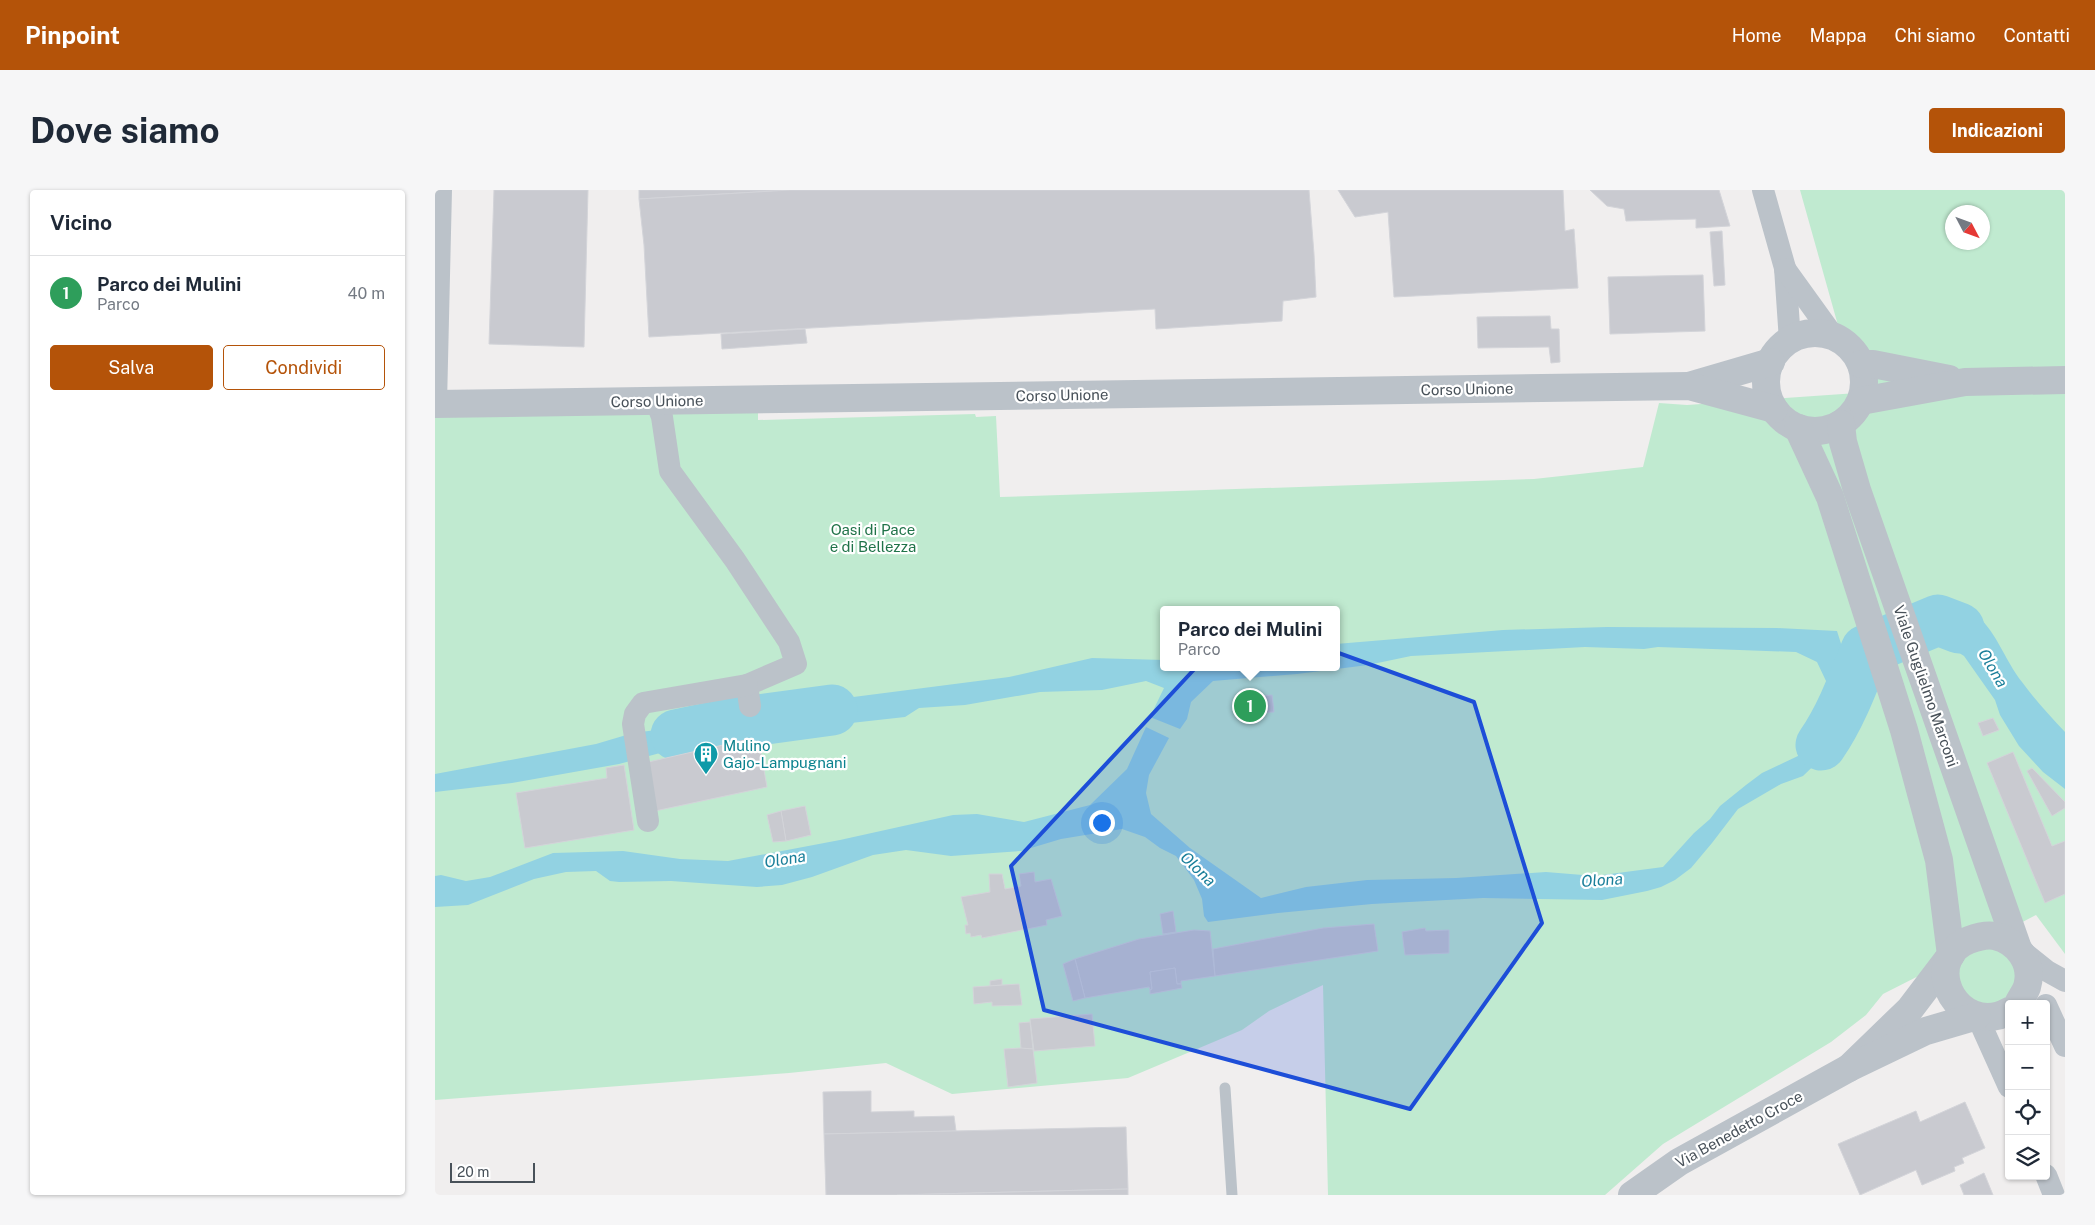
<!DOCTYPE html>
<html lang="it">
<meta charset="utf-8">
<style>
:root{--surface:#fff;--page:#f6f6f7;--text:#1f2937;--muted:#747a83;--line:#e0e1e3;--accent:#b45309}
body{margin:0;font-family:"Public Sans",sans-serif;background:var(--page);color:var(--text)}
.controls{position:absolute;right:15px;bottom:15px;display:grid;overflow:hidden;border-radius:5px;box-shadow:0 1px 4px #0004}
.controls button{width:45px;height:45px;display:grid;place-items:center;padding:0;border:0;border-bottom:1px solid var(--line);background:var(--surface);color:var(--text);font:25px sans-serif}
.compass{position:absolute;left:1510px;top:15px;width:45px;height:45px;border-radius:50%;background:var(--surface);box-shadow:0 1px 4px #0004;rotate:131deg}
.scale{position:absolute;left:15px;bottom:12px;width:85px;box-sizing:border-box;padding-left:5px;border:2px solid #485159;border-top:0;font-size:14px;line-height:18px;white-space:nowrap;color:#485159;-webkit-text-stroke:4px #fff;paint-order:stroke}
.you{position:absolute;left:666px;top:632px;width:18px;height:18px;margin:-12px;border:4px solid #fff;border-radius:50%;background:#1a73e8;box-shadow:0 0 0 8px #1a73e833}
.badge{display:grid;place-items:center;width:32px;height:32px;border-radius:50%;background:var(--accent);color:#fff;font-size:16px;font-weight:700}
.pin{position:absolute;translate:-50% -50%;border:2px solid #fff;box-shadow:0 1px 5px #0006}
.popup{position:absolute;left:725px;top:416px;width:180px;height:65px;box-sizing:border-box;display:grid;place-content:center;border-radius:5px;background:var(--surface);filter:drop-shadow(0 1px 4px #0005);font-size:16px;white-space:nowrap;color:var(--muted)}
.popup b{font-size:19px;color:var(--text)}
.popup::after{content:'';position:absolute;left:50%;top:100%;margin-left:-10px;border:10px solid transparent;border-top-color:var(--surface)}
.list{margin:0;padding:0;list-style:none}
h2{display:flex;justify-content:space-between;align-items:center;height:65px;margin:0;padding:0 20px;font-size:21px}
h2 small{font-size:16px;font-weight:400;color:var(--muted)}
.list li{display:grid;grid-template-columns:32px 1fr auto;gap:15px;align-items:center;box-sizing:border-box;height:75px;padding:0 20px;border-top:1px solid var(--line)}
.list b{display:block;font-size:19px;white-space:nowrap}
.list p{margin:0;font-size:16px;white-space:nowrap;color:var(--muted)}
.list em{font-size:16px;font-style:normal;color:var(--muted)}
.actions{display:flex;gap:10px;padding:15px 20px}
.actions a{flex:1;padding:11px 0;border:1px solid var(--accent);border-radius:5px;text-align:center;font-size:18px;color:var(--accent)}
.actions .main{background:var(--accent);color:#fff}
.icon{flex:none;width:28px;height:28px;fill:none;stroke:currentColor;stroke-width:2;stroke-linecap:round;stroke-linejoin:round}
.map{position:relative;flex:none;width:1630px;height:1005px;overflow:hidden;border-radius:5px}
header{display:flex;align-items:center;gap:30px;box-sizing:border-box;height:70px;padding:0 25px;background:var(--accent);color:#fff}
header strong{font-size:24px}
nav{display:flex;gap:28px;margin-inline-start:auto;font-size:18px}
.intro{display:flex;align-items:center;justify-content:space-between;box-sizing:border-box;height:120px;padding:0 30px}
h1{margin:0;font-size:35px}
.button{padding:12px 22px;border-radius:5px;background:var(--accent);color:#fff;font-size:18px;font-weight:700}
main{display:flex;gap:30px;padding:0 30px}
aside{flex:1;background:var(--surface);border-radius:5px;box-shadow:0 1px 4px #0004}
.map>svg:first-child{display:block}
.green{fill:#c0ead0;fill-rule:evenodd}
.water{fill:#92d2e2}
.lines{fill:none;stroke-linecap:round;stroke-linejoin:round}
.river{stroke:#92d2e2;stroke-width:51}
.building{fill:#c9cad0;stroke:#d3d4d9}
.service{stroke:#bbc2c9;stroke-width:11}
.minor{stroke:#bbc2c9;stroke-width:22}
.tertiary{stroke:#bbc2c9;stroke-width:28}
.marked{fill:#1d4ed8;fill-opacity:0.2;stroke:#1d4ed8;stroke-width:4;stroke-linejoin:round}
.labels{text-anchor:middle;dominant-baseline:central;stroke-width:4.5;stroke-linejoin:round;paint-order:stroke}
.street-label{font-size:15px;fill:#485159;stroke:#fff}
.park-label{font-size:15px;fill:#207349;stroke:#fff}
.culture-label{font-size:15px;fill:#0d838f;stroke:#fff;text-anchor:start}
.water-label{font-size:16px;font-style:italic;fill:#1b7f9a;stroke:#fff}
</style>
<header>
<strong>Pinpoint</strong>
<nav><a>Home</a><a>Mappa</a><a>Chi siamo</a><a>Contatti</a></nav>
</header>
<div class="intro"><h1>Dove siamo</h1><a class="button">Indicazioni</a></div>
<main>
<aside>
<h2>Vicino<small></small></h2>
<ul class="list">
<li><span class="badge" style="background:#2e9e5b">1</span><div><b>Parco dei Mulini</b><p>Parco</p></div><em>40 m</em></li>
</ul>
<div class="actions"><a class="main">Salva</a><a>Condividi</a></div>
</aside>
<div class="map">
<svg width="1630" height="1005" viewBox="0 0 1630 1005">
<rect width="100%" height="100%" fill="#f0eeee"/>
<path class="green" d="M1365 0H1630V764L1601 725 1555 749 1587 777 1569 819 1524 811 1519 768 1448 804 1431 825 1396 852 1228 954 1170 1005H893L888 795 834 821 807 840 693 888 517 904 451 873 354 883 0 910V226L323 219V230L540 224 541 227 561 226 565 307 1099 289 1208 277 1224 213 1252 215 1422 203ZM1518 22H1548V52H1518ZM729 420H901V477H729Z"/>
<g class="water">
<path d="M1504 411C1556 415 1561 458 1587 492 1600 510 1615 526 1630 542V599L1608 582 1584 556 1565 525 1560 510 1529 466 1518 459 1504 456 1490 461 1477 414Z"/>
<path d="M1172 437 1342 438 1402 441 1418 492 1420 507 1414 529 1399 556 1368 586 1346 594 1303 619 1277 653 1256 678 1240 690 1226 697 1212 701 1167 710 1048 708 937 714 843 723 773 732 769 726 767 709 759 690 741 666 725 658 710 647 687 639 626 649 586 661 516 666 471 660 438 665 377 687 347 695 322 697 236 691 184 692 175 691 161 681 131 682 99 689 33 715 0 717V686L6 685 31 691 55 687 118 663 188 661 245 669 293 671 405 650 518 625 542 624 589 632 655 615 692 579 711 537 734 548 714 585 711 603 716 624 755 658 826 708 871 697 932 690 1021 688 1111 682 1160 686 1228 677 1259 643 1275 629 1285 616 1311 595 1327 583 1363 566 1385 539 1391 525V491L1382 472 1361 462 1223 457 1209 459 1150 457 976 466 933 475 862 484 778 491 756 512 752 529 745 539 715 527 729 498 711 491 667 500 605 502 530 515 484 518 470 527 416 533H368L331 540 326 519 574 487 657 468 729 470V477H901V454L1068 440Z"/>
<path d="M309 521 311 540 184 574 77 593 0 602V584L161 554 198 543 229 539Z"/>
</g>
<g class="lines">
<g class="river">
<path d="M241 545 293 534 397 520"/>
<path d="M1386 555C1406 526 1418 493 1431 460L1503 430 1524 438"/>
</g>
</g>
<g class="building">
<path d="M59 0H153L149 157 54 154Z"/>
<path d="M204 0H355L204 9Z"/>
<path d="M355 0H874L879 64 881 107 848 111 847 131 721 139 720 119 214 147 209 55 204 9Z"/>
<path d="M903 0H1128L1130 41 1139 39 1143 98 959 107 953 22 920 27Z"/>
<path d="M1155 0H1284L1295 36 1261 38V29L1191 31 1189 19 1172 16Z"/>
<path d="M1287 41 1290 95 1279 96 1275 42Z"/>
<path d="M1268 85 1270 141 1175 144 1173 87Z"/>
<path d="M1115 126 1116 139H1124L1125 172 1116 173 1114 157 1043 158 1042 127Z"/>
<path d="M370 139 372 153 287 159 286 144Z"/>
<path d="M837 505 839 522 813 523 811 507Z"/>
<path d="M1558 528 1564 540 1548 546 1543 533Z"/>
<path d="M310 550 324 552 332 597 220 621 209 573Z"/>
<path d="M1578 562 1617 656 1630 651V704L1610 713 1552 573Z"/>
<path d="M189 575 199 640 90 658 81 603 172 588 171 578Z"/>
<path d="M1597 578 1630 612V618L1617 626 1592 581Z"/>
<path d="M370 616 376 645 351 651 346 621Z"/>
<path d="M346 621 351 651 338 652 332 625Z"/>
<path d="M599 682 600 692 616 689 627 726 611 730 612 735 547 748 546 745 536 747 535 743 531 744 530 735H533L526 707 555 702 554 684H567L570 699 586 696 584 684Z"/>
<path d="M738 721 741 742 728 744 725 724Z"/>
<path d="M939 734 943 761 780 786 778 759 888 738Z"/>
<path d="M990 738 991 741 1014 740V763L970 765 967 742Z"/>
<path d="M759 740 775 741 780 786 746 791V794H742L740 778 715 782 717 799 715 800 714 797 650 808 640 769 704 749Z"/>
<path d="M640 769 650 808 638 811 628 774Z"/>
<path d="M740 778 742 794H746L747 798 715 804V800L717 799 715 782Z"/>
<path d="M567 789V795L555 796V791Z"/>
<path d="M584 794 587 815 557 816V812L539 814 538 797Z"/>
<path d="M657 824 660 856 599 861 595 829Z"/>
<path d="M595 832 598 859H586L584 833Z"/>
<path d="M586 858 598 859 602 893 573 897 569 859Z"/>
<path d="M436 901V922L479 921V927L519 926 521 941 389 944 388 902Z"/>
<path d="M1530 912 1550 958 1527 968 1529 973 1519 977 1520 981 1487 995 1481 980 1425 1005 1403 954 1481 921 1485 932Z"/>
<path d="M691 937 693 999 462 1005H391L389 944Z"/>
<path d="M1549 983 1558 1005H1529L1525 995Z"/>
<path d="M693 999V1005H462Z"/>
</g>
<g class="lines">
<path class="service" d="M790 898 797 1005"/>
<g class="minor">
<path d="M1328 0 1350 78 1355 151"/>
<path d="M1350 79 1399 147"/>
<path d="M221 211 227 227 235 281 300 370 354 452 361 474 312 495 315 516"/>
<path d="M1 214 6 0"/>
<path d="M213 631 198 534 200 524 208 513 312 495"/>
<path d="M1582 757 1612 781 1630 791"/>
<path d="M1611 815 1630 856"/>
<path d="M1542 826 1574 897"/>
<path d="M1611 985 1619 1005"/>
</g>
<g class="tertiary">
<circle cx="1380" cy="192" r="49"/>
<path d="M1426 174H1438L1514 189"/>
<path d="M1254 196 1336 172"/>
<path d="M1426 211 1530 192 1630 190"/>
<path d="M0 214 1254 196 1339 219"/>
<path d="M1406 234 1408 252 1422 300 1582 756"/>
<path d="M1363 238 1395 307 1469 540 1504 670 1516 765 1475 819 1414 878"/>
<path d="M1574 821C1568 825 1560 827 1552 827 1510 825 1493 766 1534 750 1542 747 1551 744 1560 746 1582 751 1599 773 1592 797 1590 803 1585 809 1583 814"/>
<path d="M1197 1005 1244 972 1414 878 1491 841 1542 826"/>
</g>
</g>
<path class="marked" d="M807 428 1039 512 1107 733 975 919 609 820 576 676Z"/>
<defs>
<symbol id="building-pin" viewBox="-11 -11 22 30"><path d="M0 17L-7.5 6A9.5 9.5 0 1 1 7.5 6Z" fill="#0f9aa8" stroke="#fff"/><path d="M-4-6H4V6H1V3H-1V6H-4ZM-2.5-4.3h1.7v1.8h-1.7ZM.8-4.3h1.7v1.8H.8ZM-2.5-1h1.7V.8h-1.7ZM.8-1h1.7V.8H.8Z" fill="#fff"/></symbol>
</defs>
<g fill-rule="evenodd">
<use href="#building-pin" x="257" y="550" width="28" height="38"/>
</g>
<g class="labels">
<g class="street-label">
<text transform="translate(1032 199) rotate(-1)">Corso Unione</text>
<text transform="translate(627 205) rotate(-1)">Corso Unione</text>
<text transform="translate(222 211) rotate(-1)">Corso Unione</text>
<text transform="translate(1491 496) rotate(71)">Viale Guglielmo Marconi</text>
<text transform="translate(1304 939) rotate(-29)">Via Benedetto Croce</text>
</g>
<g class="park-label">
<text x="438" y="339">Oasi di Pace<tspan x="438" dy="17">e di Bellezza</tspan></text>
</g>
<g class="culture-label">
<text x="288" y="555">Mulino<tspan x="288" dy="17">Gajo-Lampugnani</tspan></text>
</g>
<g class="water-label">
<text transform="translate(1558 478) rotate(59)">Olona</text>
<text transform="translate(350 669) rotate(-9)">Olona</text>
<text transform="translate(763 679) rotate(44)">Olona</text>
<text transform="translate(1167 690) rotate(-4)">Olona</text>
</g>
</g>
</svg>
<div class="controls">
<button>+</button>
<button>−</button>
<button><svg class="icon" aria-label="locate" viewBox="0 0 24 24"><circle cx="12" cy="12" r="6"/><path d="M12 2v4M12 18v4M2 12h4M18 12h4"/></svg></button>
<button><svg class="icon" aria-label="layers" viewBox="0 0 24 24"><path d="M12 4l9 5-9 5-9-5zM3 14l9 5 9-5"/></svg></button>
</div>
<svg class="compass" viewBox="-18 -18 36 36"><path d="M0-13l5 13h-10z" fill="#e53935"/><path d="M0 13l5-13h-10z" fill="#747a83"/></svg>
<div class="scale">20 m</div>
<div class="you"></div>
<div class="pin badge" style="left:815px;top:516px;background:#2e9e5b">1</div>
<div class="popup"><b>Parco dei Mulini</b>Parco</div>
</div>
</main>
